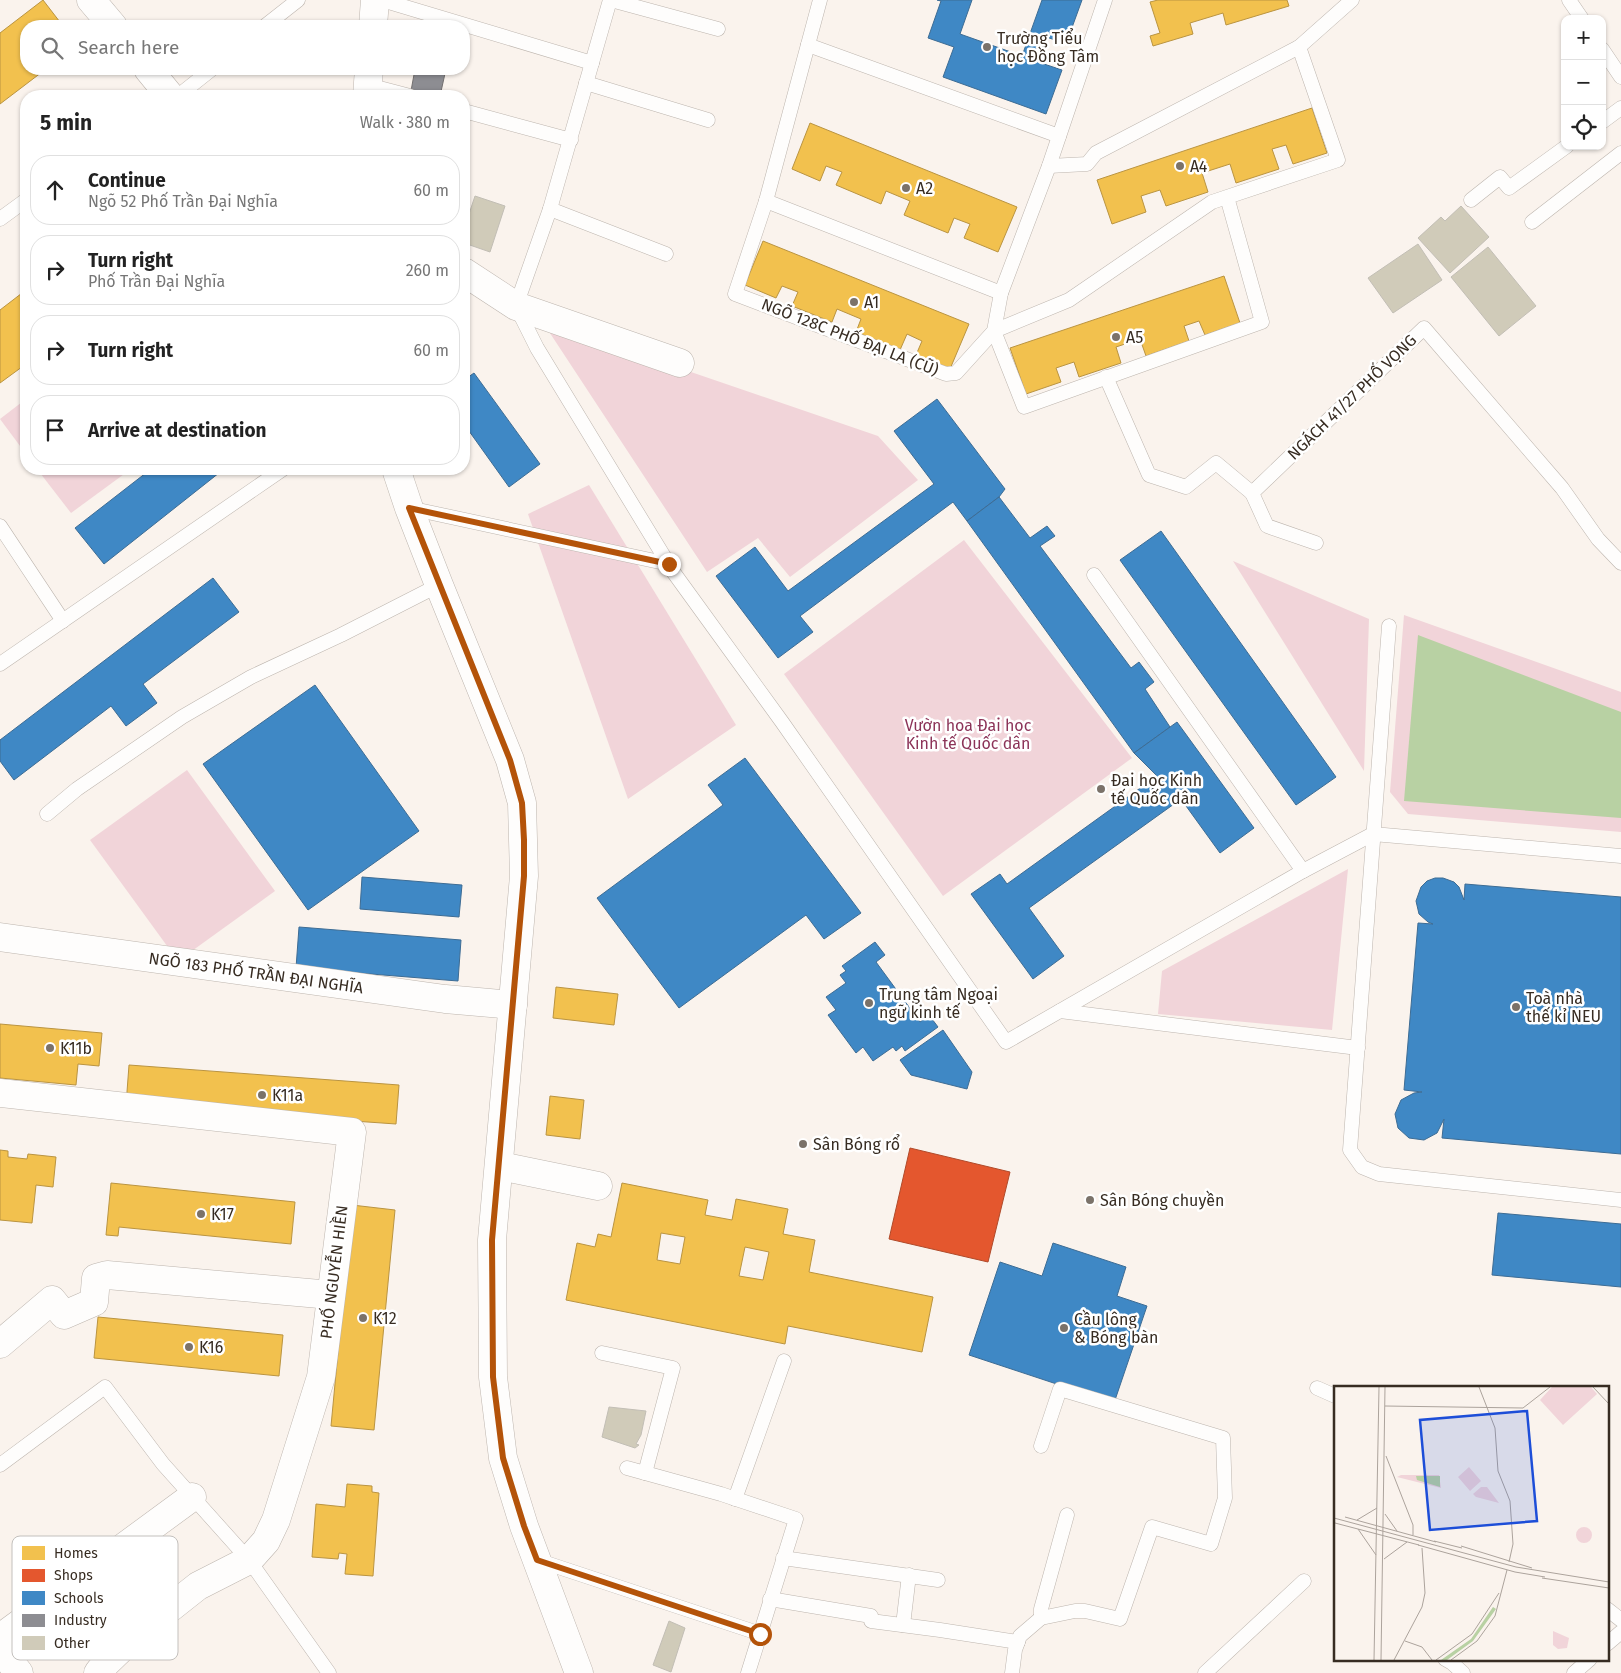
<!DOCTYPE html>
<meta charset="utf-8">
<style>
:root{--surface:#fff;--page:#f6f6f6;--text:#222;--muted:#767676;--line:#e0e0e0}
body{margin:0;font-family:"Fira Sans",sans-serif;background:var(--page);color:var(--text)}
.controls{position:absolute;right:15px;top:15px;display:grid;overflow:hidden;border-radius:10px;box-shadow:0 1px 4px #0004}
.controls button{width:45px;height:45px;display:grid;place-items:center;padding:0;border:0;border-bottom:1px solid var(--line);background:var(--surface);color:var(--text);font:25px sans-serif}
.stop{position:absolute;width:15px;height:15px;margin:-11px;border:4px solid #b45309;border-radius:50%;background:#fff}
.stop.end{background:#b45309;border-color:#fff;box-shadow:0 1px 5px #0008}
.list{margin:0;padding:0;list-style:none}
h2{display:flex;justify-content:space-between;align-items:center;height:65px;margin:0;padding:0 20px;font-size:21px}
h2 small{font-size:16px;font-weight:400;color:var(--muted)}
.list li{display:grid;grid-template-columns:32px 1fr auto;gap:15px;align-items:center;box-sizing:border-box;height:70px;margin:0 10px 10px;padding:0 10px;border:1px solid var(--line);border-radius:20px}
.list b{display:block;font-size:19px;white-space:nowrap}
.list p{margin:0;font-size:16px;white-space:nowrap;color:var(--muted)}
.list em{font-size:16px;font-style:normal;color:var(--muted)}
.icon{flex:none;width:28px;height:28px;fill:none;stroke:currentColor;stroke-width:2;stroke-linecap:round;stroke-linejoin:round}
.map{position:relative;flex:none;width:1621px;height:1673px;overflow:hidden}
.search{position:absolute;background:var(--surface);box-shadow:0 1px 4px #0004;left:20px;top:20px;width:450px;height:55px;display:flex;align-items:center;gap:12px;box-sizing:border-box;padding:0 18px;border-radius:20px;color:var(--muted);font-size:19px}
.panel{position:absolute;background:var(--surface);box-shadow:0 1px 4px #0004;left:20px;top:90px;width:450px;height:385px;border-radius:20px}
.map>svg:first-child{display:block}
.green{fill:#f1d4d9}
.water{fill:#b8d1a3}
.homes{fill:#f2c14e;stroke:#ba9441;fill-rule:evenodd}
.shops{fill:#e4572e;stroke:#b04a2a}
.schools{fill:#3f88c5;stroke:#3d6c94}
.industry{fill:#8d8d92;stroke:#737070}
.building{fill:#d0cbb9;stroke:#c2beb5}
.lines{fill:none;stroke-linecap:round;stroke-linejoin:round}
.service-casing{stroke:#bdb5ae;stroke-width:15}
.minor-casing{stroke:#bdb5ae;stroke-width:29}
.tertiary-casing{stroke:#bdb5ae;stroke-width:29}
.service{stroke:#fefdfc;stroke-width:14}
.minor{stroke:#fefdfc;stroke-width:28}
.tertiary{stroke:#fefdfc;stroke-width:28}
.route{stroke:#b45309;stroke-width:6}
.poi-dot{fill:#7b7269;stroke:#fff;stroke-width:2}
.labels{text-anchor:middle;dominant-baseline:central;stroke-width:5;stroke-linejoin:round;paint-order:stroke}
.poi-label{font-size:16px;fill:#372c22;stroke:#fff;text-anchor:start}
.street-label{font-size:16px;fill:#372c22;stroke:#fff}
.park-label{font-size:16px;fill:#8c3358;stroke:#fff}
.inset-road{fill:none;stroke:#aca39c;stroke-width:1}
.view{fill:#1d4ed8;fill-opacity:0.15;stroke:#1d4ed8;stroke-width:2.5}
.inset-edge{fill:none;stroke:#372c22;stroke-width:2.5}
.key{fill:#fff;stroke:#c3c0bd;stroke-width:1}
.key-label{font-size:14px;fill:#372c22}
</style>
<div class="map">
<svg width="1621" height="1673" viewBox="0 0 1621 1673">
<rect width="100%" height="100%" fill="#faf3ed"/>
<g class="green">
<path d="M542 321 878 436 918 480 790 577 758 538 707 572Z"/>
<path d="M26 399V454L0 419Z"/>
<path d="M37 469H131L71 513Z"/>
<path d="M589 485 736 725 628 799 528 514Z"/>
<path d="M964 540 1132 758 943 896 784 674Z"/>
<path d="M1233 561 1369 619 1364 771Z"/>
<path d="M1404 615 1621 692V832L1408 814 1390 792Z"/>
<path d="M187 770 275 891 178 961 90 840Z"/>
<path d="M1348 869 1332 1030 1158 1014 1162 971Z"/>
</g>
<path class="water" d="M1418 635 1621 712V818L1404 801Z"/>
<g class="homes">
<path d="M43 0 63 26H26V69H46L0 104V33Z"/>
<path d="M1158 0H1287L1289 6 1226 25 1223 13 1190 23 1193 34 1153 46 1150 36 1160 33 1150 2Z"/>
<path d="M1312 108 1327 153 1293 164 1286 145 1272 149 1279 169 1236 183 1230 164 1202 173 1208 192 1166 206 1160 190 1141 196 1146 212 1112 224 1097 180Z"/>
<path d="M810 123 1017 207 998 252 964 238 970 224 954 218 948 233 904 215 910 201 886 191 881 204 836 185 842 172 826 166 820 181 792 169Z"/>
<path d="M763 241 969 324 950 369 916 355 922 341 907 334 900 350 856 332 861 319 837 309 832 322 792 306 798 292 782 286 776 298 745 285Z"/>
<path d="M1224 276 1240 323 1205 335 1199 321 1184 326 1189 341 1146 356 1140 339 1116 347 1121 363 1079 377 1074 362 1056 368 1061 382 1026 394 1010 348Z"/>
<path d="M26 290V364L0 383V310Z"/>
<path d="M556 987 618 994 614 1025 553 1018Z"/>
<path d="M0 1024 102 1033 99 1066 78 1064 76 1085 0 1078Z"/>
<path d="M129 1065 399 1085 396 1124 126 1105Z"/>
<path d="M550 1096 584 1100 580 1139 546 1135Z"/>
<path d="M0 1150 8 1151V1157L27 1159 28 1154 56 1157 53 1187 36 1185 32 1223 0 1220Z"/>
<path d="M111 1183 295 1202 291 1244 119 1227 118 1236 106 1235Z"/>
<path d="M622 1183 708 1200 705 1215 732 1220 736 1199 788 1209 783 1234 815 1240 809 1272 933 1297 922 1352 788 1326 785 1344 566 1300 577 1243 595 1247 598 1234 611 1237ZM661 1233 685 1237 680 1264 657 1260ZM745 1247 769 1252 763 1280 739 1276Z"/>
<path d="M352 1205 395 1210 374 1430 331 1426Z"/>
<path d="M98 1317 283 1335 279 1376 94 1358Z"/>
<path d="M347 1484 372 1486V1492L379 1493 373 1576 345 1574 347 1554 339 1553 338 1559 312 1557 316 1504 345 1507Z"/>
</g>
<path class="shops" d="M910 1148 1010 1172 988 1262 889 1239Z"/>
<g class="schools">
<path d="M937 0H972L960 34 1022 56 1042 0H1082L1066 44 1041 35 1032 60 1062 70 1046 114 943 77 954 47 928 38 941 1Z"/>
<path d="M474 373 540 464 509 487 464 424V380Z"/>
<path d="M937 399 1005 489 999 497 967 521 953 502 800 616 813 632 778 658 716 576 755 547 788 591 934 484 894 431Z"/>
<path d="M151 469H224L104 564 75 528Z"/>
<path d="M999 497 1030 538 1047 526 1055 536 1040 546 1131 668 1139 662 1154 682 1145 689 1170 727 1134 753 967 521Z"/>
<path d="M1161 531 1336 777 1296 805 1120 560Z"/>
<path d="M213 578 239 612 143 684 157 703 126 726 111 706 14 780 0 761V740Z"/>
<path d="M315 685 419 831 308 910 203 764Z"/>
<path d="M1177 722 1254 828 1220 853 1181 799 1029 908 1064 956 1033 979 971 894 1000 874 1007 884 1157 776 1134 753Z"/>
<path d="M745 758 861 913 824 939 806 915 679 1008 597 898 723 805 708 785Z"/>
<path d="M362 877 462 885 459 917 360 909Z"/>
<path d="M1435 878H1443L1454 882 1459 887 1464 900 1465 884 1621 897V1154L1442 1138 1444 1119 1437 1133 1424 1140 1409 1138 1398 1128 1395 1114 1401 1100 1414 1093 1422 1092 1404 1090 1418 923 1433 924 1428 922 1419 914 1416 901 1421 887 1427 881Z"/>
<path d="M299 927 461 940 458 981 296 968Z"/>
<path d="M875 942 885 955 876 962 920 1022 929 1015 938 1027 905 1051 902 1046 896 1051 893 1047 873 1061 863 1047 856 1053 828 1015 836 1010 826 997 846 983 840 975 846 971 842 966Z"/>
<path d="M943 1030 972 1072 967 1089 911 1075 900 1060Z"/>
<path d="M1498 1213 1621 1224V1287L1492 1275Z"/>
<path d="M1053 1243 1126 1267 1117 1296 1147 1306 1114 1403 969 1355 1000 1262 1042 1276Z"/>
</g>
<path class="industry" d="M415 69H446L440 96 411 91Z"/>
<g class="building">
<path d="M475 196 505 206 490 252 464 243V229Z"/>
<path d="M1461 206 1489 237 1450 273 1418 238 1441 217 1445 221Z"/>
<path d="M1418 244 1442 280 1393 313 1368 278Z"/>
<path d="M1488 247 1536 306 1499 336 1451 277Z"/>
<path d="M609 1407 646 1411 641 1435 636 1444 639 1445 635 1448 602 1437Z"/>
<path d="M669 1621 685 1628 671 1672 653 1665Z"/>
</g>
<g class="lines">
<defs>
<g id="service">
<path d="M382 0 592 63"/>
<path d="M610 0 550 209 516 306 537 348 674 573 782 722 1006 1042 1303 871 1373 834 1621 856"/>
<path d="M611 0 718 29"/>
<path d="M820 0 766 201 735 294 946 374 956 373 994 331 1001 293 1049 166 1105 0"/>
<path d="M1569 0 1582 19"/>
<path d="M265 26 298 0"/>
<path d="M808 45 1059 136"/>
<path d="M1299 47 1352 0"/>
<path d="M1602 49 1621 77"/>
<path d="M586 83 708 120"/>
<path d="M368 85 410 96"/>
<path d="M178 96 212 69"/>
<path d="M464 111 571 140"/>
<path d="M1602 122 1621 108"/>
<path d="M1049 166 1087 164 1096 153 1299 47 1338 160 1212 202 1069 300 994 331 1024 407 1262 322 1227 197"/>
<path d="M1471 200 1500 177 1509 188 1567 146"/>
<path d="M766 201 1001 293"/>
<path d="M550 209 666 254"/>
<path d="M0 219 26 200"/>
<path d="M1532 222 1621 153"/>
<path d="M1106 377 1149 475 1186 487 1216 463 1252 493"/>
<path d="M409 508 669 564"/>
<path d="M0 526 63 621"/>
<path d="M1316 543 1267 526 1252 493 1424 328 1562 488 1598 539 1621 563"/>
<path d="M1094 575 1303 871"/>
<path d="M1389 626 1350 1150 1362 1167 1379 1174 1621 1200"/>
<path d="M0 664 283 469"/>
<path d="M47 814 77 789 182 717 251 677 341 635 439 585"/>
<path d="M1060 1011 1358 1048"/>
<path d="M602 1353 673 1368 645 1473"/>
<path d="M1317 1388 1335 1396"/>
<path d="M0 1465 105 1387 163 1464 249 1560 329 1673"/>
<path d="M627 1468 721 1494 796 1519 748 1673"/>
<path d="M735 1499 784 1361"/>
<path d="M783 1558 938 1580"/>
<path d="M537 1560 761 1634"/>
<path d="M770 1599 871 1616V1621L940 1630 1018 1642"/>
<path d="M1607 1609 1621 1620"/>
<path d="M1041 1618V1609L1067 1515"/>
<path d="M903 1625 909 1575"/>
<path d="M1607 1644 1621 1632"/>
<path d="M1445 1659 1452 1663 1463 1673"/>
<path d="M1012 1673 1015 1650 1020 1636 1041 1618 1075 1611H1085L1120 1619 1152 1527 1211 1544 1225 1498 1223 1438 1060 1389 1041 1446"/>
<path d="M1205 1673 1304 1581"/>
<path d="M1574 1673 1590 1659"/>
</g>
<g id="minor">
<path d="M91 0 113 26"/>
<path d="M148 69 170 96"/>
<path d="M464 272 516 306 680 363"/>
<path d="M0 937 445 999 513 1005"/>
<path d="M0 1093 352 1132 321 1377 276 1520 266 1541 249 1560 198 1586 131 1639 105 1664 98 1673"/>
<path d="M500 1166 598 1186"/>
<path d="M0 1344 52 1300 64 1315 94 1302 96 1278 107 1275 331 1295"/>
<path d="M0 1638 192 1497"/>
<path d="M0 1649 19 1673"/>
</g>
<g id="tertiary">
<path d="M373 26 375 0"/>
<path d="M367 96 369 69"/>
<path d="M396 469 409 508 439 585 510 760 522 803 524 876 492 1240 493 1377 503 1458 524 1526 579 1673"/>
</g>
</defs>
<use href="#service" class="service-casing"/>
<use href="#minor" class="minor-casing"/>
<use href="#tertiary" class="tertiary-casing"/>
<use href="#service" class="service"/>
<use href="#minor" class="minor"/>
<use href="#tertiary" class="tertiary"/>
</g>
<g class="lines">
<path class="route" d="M669 564 409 508 510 760 522 803 524 840V876L492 1240 493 1377 503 1458 524 1526 537 1560 760 1634"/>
</g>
<g class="poi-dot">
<circle cx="987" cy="47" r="5"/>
<circle cx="1180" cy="166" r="5"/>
<circle cx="906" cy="188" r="5"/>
<circle cx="854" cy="302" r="5"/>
<circle cx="1116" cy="337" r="5"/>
<circle cx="1101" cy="789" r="5"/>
<circle cx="869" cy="1003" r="5"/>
<circle cx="1516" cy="1007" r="5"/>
<circle cx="50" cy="1048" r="5"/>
<circle cx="262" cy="1095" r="5"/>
<circle cx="803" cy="1144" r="5"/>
<circle cx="1090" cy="1200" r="5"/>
<circle cx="201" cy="1214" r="5"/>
<circle cx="363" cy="1318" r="5"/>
<circle cx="1064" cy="1328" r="5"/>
<circle cx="189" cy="1347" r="5"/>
</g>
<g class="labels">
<g class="poi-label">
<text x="997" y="38">Trường Tiểu<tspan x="997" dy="18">học Đồng Tâm</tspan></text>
<text x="1190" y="166">A4</text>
<text x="916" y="188">A2</text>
<text x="864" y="302">A1</text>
<text x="1126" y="337">A5</text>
<text x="1111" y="780">Đại học Kinh<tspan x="1111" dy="18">tế Quốc dân</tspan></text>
<text x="879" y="994">Trung tâm Ngoại<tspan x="879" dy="18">ngữ kinh tế</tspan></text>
<text x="1526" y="998">Toà nhà<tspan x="1526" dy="18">thế kỉ NEU</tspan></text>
<text x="60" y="1048">K11b</text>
<text x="272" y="1095">K11a</text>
<text x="813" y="1144">Sân Bóng rổ</text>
<text x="1100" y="1200">Sân Bóng chuyền</text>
<text x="211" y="1214">K17</text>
<text x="373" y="1318">K12</text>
<text x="1074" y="1319">Cầu lông<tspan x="1074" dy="18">&amp; Bóng bàn</tspan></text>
<text x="199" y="1347">K16</text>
</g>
<g class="street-label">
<text transform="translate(850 337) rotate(21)">NGÕ 128C PHỐ ĐẠI LA (CŨ)</text>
<text transform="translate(1352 397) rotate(-44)">NGÁCH 41/27 PHỐ VỌNG</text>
<text transform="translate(256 973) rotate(8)">NGÕ 183 PHỐ TRẦN ĐẠI NGHĨA</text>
<text transform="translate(334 1272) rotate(-83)">PHỐ NGUYỄN HIỀN</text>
</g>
<g class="park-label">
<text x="968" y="725">Vườn hoa Đại học<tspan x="968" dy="18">Kinh tế Quốc dân</tspan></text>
</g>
</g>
<g transform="translate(1334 1386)">
<rect width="275" height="275" fill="#faf3ed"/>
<path d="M218 1H257L263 8 229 39 206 14ZM135 81 147 95 136 105 124 91ZM67 89H105L107 102 63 91ZM147 101H153L165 117 142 111 139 108ZM242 149a8 8 0 1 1 16 0a8 8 0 1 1-16 0ZM219 245 235 252 233 262 224 263 219 259Z" fill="#f1d4d9"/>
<path d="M82 90H106V101L83 94ZM159 221 162 223 139 255 113 274H107L137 253Z" fill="#b8d1a3"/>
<path class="inset-road" d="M145 1 161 42 164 85 176 115 179 158 175 176M259 1 275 18M51 20 189 22 216 1M52 70 79 139V149M51 128 63 145M11 131 102 156M0 132 182 181 275 196M23 134 43 122M1 137 85 159M24 143 42 169M100 155 128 162M84 159 181 186 211 191M127 160 198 182M50 173 73 156M208 192 275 202M71 255 88 261 98 274M40 274 45 1M47 274 51 1M60 274 88 221 91 207 88 162M102 274 138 248 165 207M117 274 143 255 161 230 173 184"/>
<path class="view" d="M193 25 203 135 96 144 86 34Z"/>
<rect width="275" height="275" class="inset-edge"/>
</g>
<rect x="12" y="1536" width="166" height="124" rx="8" class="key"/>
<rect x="22" y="1546" width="23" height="14" fill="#f2c14e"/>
<rect x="22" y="1569" width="23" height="13" fill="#e4572e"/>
<rect x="22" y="1591" width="23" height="14" fill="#3f88c5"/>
<rect x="22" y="1614" width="23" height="13" fill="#8d8d92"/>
<rect x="22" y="1636" width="23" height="14" fill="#d0cbb9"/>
<g class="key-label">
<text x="54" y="1558">Homes</text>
<text x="54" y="1580">Shops</text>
<text x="54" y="1603">Schools</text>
<text x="54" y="1625">Industry</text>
<text x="54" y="1648">Other</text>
</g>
</svg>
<div class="controls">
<button>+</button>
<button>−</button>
<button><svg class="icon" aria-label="locate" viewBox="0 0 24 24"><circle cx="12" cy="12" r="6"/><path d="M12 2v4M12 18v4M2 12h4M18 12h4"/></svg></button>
</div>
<div class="stop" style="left:760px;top:1634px"></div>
<div class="stop end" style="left:669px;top:564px"></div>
<div class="search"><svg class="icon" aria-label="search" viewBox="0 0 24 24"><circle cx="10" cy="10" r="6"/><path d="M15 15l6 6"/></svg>Search here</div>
<section class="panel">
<h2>5 min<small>Walk · 380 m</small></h2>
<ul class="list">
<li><svg class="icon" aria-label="ahead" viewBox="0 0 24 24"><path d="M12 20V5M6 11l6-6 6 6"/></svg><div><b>Continue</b><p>Ngõ 52 Phố Trần Đại Nghĩa</p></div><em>60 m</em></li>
<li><svg class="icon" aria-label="right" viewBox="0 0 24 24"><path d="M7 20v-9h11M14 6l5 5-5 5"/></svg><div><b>Turn right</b><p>Phố Trần Đại Nghĩa</p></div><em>260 m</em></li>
<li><svg class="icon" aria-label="right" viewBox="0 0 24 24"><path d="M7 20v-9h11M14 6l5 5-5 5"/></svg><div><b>Turn right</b></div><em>60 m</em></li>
<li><svg class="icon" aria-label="arrive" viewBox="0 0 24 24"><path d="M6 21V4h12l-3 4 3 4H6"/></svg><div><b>Arrive at destination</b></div></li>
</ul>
</section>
</div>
